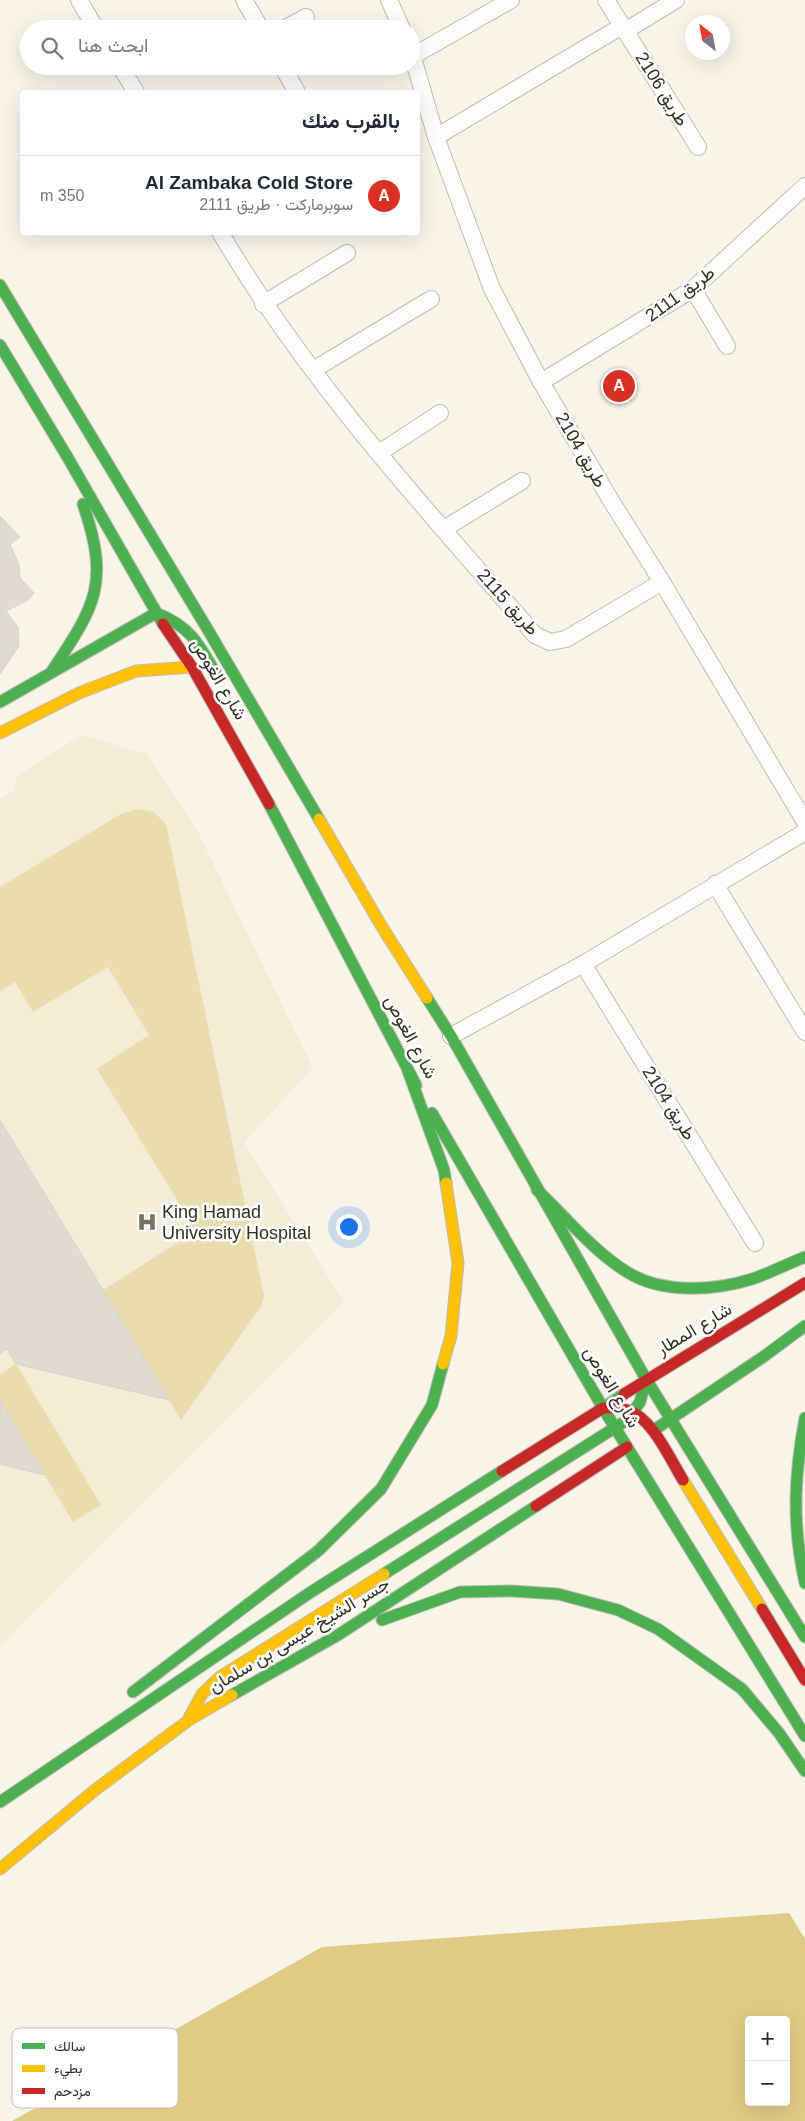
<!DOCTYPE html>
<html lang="ar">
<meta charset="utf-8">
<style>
:root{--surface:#fff;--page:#f2f2f3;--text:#1f2937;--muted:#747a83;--line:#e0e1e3;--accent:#d93025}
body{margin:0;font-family:Arial,Vazirmatn,sans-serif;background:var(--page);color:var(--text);direction:rtl}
.controls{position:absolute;right:15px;bottom:15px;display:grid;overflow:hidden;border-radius:5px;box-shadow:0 5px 20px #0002}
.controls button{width:45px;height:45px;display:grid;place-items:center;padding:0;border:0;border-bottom:1px solid var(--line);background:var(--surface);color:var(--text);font:25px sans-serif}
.compass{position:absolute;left:685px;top:15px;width:45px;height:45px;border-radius:50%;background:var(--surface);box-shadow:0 5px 20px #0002;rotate:329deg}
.you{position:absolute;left:348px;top:1226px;width:18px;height:18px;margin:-12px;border:4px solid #fff;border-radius:50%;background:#1a73e8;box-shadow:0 0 0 8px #1a73e833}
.badge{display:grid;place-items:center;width:32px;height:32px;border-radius:50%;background:var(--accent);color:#fff;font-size:16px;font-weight:700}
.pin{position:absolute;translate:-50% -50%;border:2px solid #fff;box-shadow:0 1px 5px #0006}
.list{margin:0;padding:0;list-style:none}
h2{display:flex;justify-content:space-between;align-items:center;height:65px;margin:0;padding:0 20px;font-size:21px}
h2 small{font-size:16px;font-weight:400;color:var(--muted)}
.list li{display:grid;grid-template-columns:32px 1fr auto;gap:15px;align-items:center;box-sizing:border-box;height:80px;padding:0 20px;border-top:1px solid var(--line)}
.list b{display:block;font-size:19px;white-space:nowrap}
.list p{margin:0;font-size:16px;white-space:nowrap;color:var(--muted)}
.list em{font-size:16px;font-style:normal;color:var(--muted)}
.icon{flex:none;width:28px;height:28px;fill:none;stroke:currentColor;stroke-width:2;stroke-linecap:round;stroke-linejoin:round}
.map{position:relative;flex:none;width:805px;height:2121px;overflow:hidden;direction:ltr}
.search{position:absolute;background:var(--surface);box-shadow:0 5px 20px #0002;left:20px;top:20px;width:400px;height:55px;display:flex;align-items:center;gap:12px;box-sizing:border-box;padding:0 18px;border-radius:28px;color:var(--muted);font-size:19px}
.panel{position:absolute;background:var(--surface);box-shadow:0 5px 20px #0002;left:20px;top:90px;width:400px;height:145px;border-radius:5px;direction:rtl}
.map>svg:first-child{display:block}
.built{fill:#f3edd8}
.green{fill:#e9dcaf}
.water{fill:#e0cb85;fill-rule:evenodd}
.building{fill:#dedbd2;stroke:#d6d3ca}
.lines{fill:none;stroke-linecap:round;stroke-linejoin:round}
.street-casing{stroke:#bfbcb3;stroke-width:18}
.fast-casing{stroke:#bfbcb3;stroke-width:13}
.slow-casing{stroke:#bfbcb3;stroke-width:13}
.jam-casing{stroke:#bfbcb3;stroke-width:13}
.street{stroke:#fefdfc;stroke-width:16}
.fast{stroke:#4caf50;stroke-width:11}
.slow{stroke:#ffc107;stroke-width:11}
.jam{stroke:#c62828;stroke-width:11}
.labels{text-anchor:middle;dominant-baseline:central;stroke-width:5;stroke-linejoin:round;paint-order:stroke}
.street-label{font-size:18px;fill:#2f2d25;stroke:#fff}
.poi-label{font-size:18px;fill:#2f2d25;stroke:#fff;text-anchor:start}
.key{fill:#fff;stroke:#c1c0be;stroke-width:1}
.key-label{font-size:14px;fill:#2f2d25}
</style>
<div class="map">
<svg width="805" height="2121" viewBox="0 0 805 2121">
<rect width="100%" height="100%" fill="#f8f4e8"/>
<path class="built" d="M82 735 147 754 198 832 313 1068 244 1142 344 1302 0 1647V799L15 790 16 776Z"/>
<g class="green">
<path d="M138 809 154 812 166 824 264 1296 261 1306 181 1420 103 1290 196 1231 97 1069 149 1035 108 967 33 1012 15 982 0 991V887L121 814Z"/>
<path d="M16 1364 101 1505 73 1522 0 1400V1374Z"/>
</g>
<path class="water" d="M789 1913 805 1939V2121H12L322 1947ZM749 2020H786V2102H749Z"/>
<g class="building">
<path d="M0 516 20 537 10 544 19 565 20 578 34 593 28 600 6 611 18 627 19 646 0 674Z"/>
<path d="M0 1120 103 1290 169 1400 16 1364 7 1349 0 1354Z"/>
<path d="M0 1400 45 1475 0 1464Z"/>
</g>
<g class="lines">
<defs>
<g id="street">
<path d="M79 0 96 29"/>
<path d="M244 0 261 29"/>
<path d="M389 0 402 29"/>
<path d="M606 0 698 147"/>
<path d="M284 29 306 17"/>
<path d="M625 31 676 0"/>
<path d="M411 51 436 137 492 289 541 382 610 499 662 582 805 822"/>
<path d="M413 56 511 0"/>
<path d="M120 66 136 92"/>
<path d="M282 66 297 92"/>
<path d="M436 137 622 26"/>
<path d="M220 232C306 379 424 507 535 635L550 642 566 639 662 582"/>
<path d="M693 289 727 346"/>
<path d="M263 304 347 253"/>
<path d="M313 370 431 299"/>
<path d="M541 382 693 289 805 186"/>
<path d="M379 453 440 413"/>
<path d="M444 529 522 481"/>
<path d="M715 884 805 1032"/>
<path d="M583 964 755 1243"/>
<path d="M451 1036 583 964 805 832"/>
</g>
<g id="fast">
<path d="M0 285 205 625 319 819"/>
<path d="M0 345 68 458 163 624"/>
<path d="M52 671C96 605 110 583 83 504"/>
<path d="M0 702 156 613C190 626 199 644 216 674"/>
<path d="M269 804 416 1085"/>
<path d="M427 998 451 1036 646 1379"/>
<path d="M408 1071 444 1170 446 1183"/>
<path d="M432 1113 603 1408"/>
<path d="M537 1190C566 1217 593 1251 627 1272 662 1294 714 1291 752 1279 770 1273 787 1264 805 1257"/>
<path d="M646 1379 805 1637"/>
<path d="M624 1394 603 1408 805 1736"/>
<path d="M805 1418C794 1476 792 1525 805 1583"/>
<path d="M657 1428 763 1357 805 1326"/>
<path d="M384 1574 627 1420 640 1402 646 1379"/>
<path d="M382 1620 460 1592 512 1591 558 1594 618 1610 658 1629 742 1689 779 1733 805 1771"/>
<path d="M133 1692 318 1551 381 1489 432 1405 443 1364"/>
<path d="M232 1695 338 1635 536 1506"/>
<path d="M0 1802 311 1592 502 1471"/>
</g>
<g id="slow">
<path d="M0 733 79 693 136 671 192 667"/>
<path d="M319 819 382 927 427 998"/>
<path d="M443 1364 451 1336 458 1263 446 1183"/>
<path d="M683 1480 762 1609"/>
<path d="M189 1718 202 1694 220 1677 384 1574"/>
<path d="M0 1869 95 1790 189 1720 232 1695"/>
</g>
<g id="jam">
<path d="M163 624 192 667 269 804"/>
<path d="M624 1394 805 1283"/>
<path d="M502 1471 603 1408C611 1408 619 1407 627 1410 652 1417 670 1459 683 1480"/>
<path d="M536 1506 627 1447"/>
<path d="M762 1609 805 1680"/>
</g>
</defs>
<use href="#street" class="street-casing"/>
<use href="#fast" class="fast-casing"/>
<use href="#slow" class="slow-casing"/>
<use href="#jam" class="jam-casing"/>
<use href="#street" class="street"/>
<use href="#fast" class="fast"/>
<use href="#slow" class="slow"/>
<use href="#jam" class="jam"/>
</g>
<defs>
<symbol id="hospital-bare" viewBox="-9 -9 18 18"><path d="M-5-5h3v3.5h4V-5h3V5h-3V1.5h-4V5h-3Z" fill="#757369" stroke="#fff" stroke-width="2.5" paint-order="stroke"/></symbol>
</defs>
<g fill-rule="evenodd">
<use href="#hospital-bare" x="133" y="1208" width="28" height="28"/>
</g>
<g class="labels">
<g class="street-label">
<text transform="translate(662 89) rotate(58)">طريق 2106</text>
<text transform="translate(680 294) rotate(-36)">طريق 2111</text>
<text transform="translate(581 450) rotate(60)">طريق 2104</text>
<text transform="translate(508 602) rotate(48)">طريق 2115</text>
<text transform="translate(219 679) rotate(59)">شارع الغوص</text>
<text transform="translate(411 1037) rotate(62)">شارع الغوص</text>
<text transform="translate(669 1103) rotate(58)">طريق 2104</text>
<text transform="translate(694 1329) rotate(-31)">شارع المطار</text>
<text transform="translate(612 1387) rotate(59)">شارع الغوص</text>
<text transform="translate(299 1635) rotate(-31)">جسر الشيخ عيسى بن سلمان</text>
</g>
<g class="poi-label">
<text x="162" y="1212">King Hamad<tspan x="162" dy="21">University Hospital</tspan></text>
</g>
</g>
<rect x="12" y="2028" width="166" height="80" rx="8" class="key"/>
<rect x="22" y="2043" width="23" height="6" fill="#4caf50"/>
<rect x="22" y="2065" width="23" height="7" fill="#ffc107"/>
<rect x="22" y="2088" width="23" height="6" fill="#c62828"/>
<g class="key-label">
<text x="54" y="2051">سالك</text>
<text x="54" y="2073">بطيء</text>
<text x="54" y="2096">مزدحم</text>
</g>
</svg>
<div class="controls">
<button>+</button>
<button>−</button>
</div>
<svg class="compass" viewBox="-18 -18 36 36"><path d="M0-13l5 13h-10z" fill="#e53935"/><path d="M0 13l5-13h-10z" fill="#747a83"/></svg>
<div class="you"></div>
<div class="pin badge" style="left:619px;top:386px">A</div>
<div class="search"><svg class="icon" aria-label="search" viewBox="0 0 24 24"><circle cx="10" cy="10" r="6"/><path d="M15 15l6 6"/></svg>ابحث هنا</div>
<section class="panel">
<h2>بالقرب منك<small></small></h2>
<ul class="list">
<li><span class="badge">A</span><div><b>Al Zambaka Cold Store</b><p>سوبرماركت · طريق 2111</p></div><em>350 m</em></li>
</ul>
</section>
</div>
